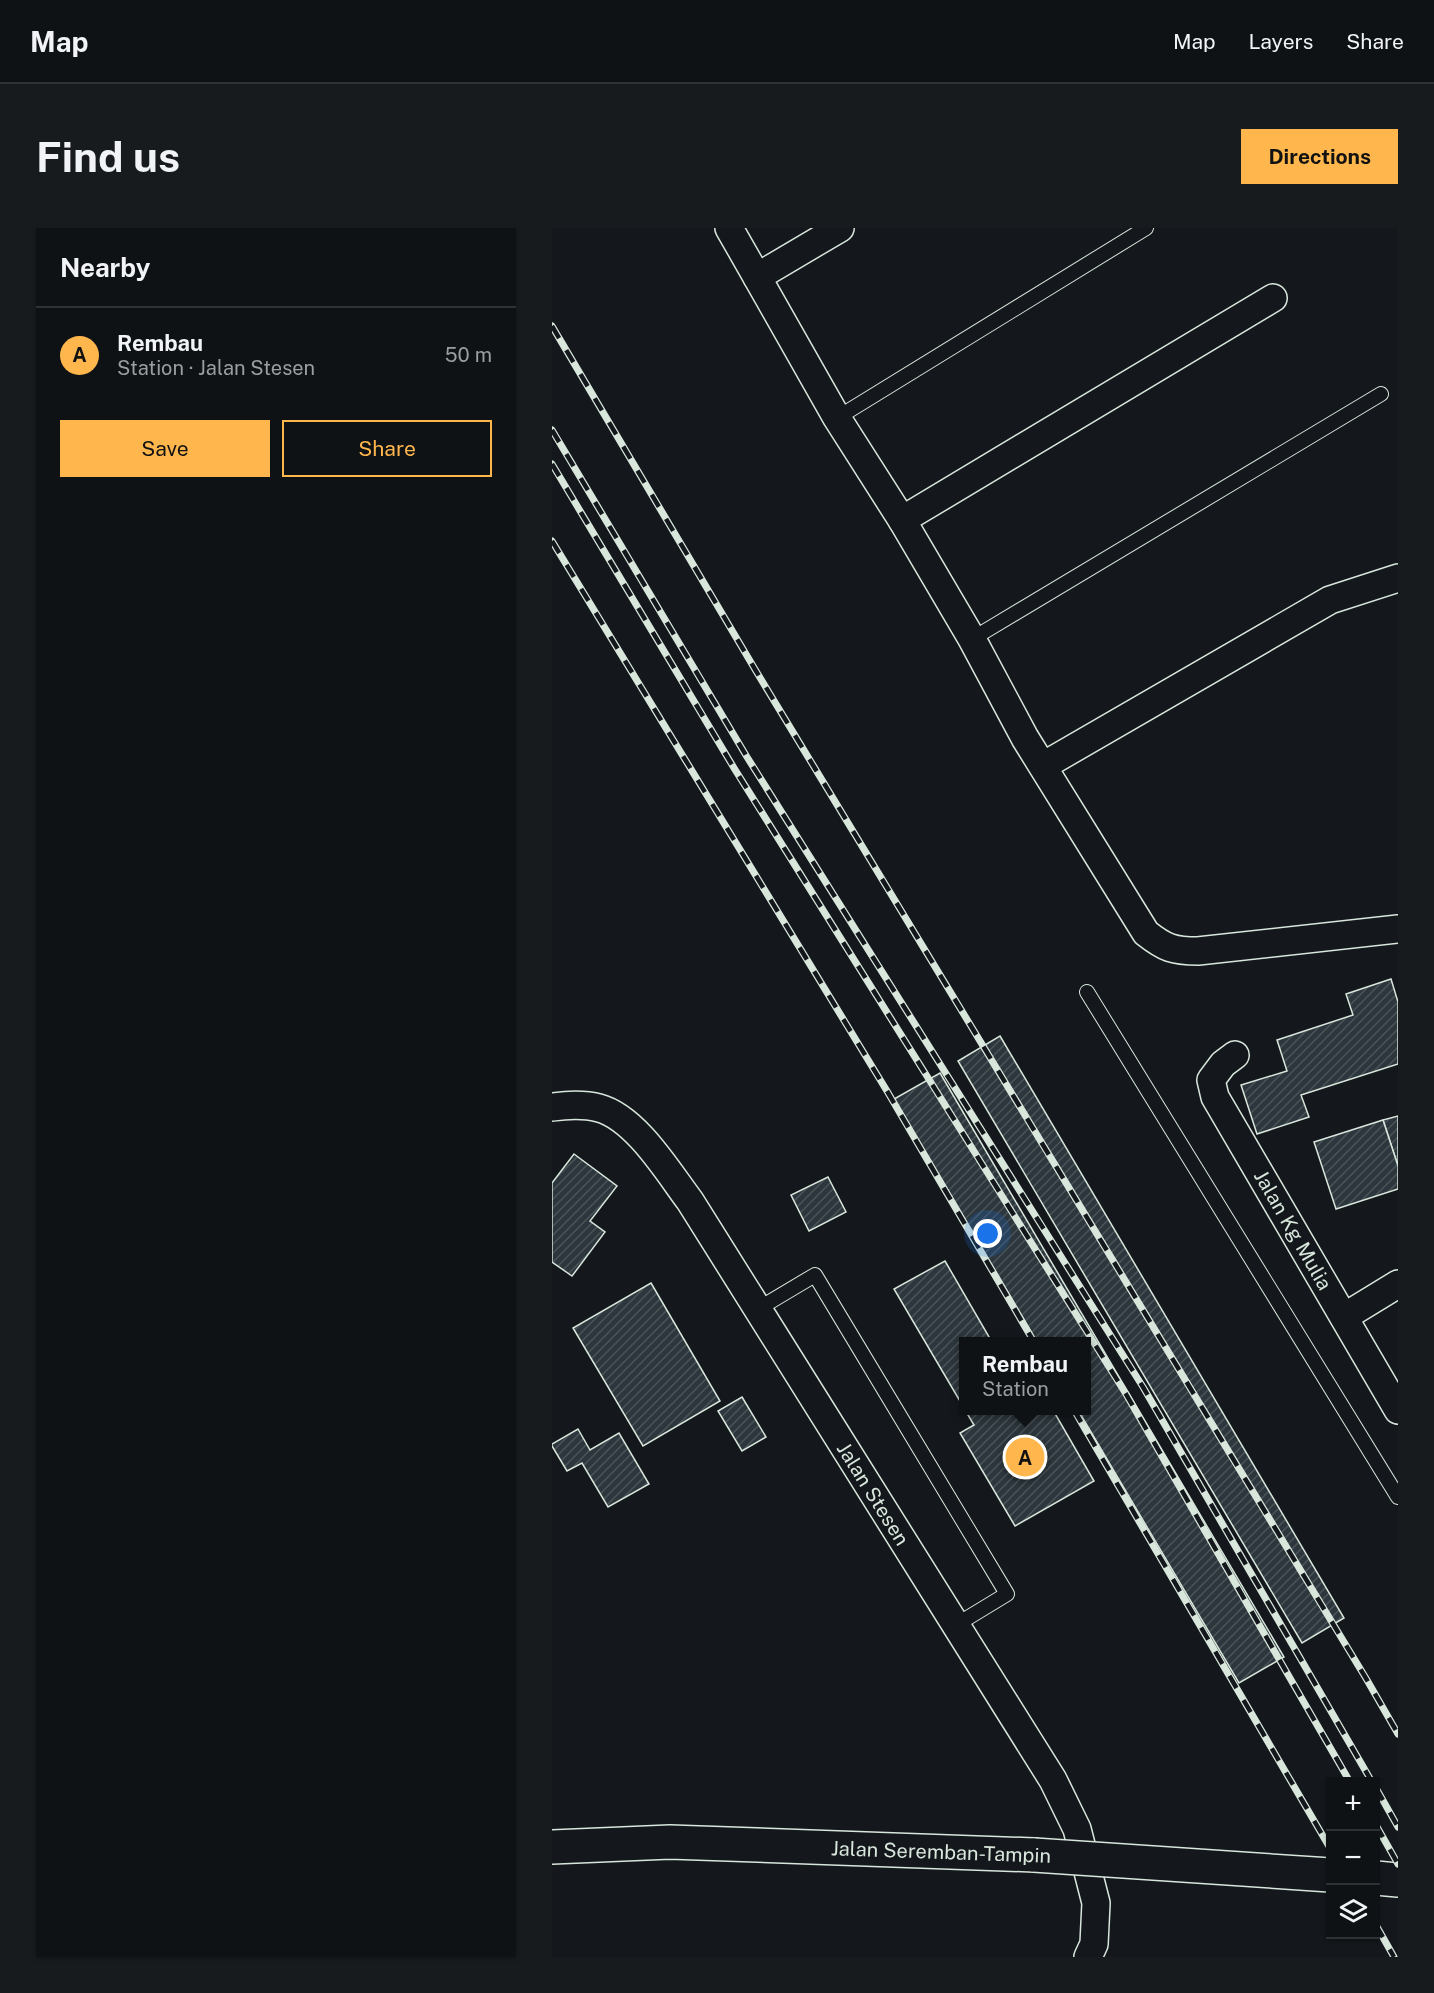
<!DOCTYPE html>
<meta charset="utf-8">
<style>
:root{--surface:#0f1215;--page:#181b1e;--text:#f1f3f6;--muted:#9b9ea0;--line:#2f3234;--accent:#ffb74d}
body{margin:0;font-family:"Public Sans",sans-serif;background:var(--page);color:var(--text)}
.controls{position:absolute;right:18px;bottom:18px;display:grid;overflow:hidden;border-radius:0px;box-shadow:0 2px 4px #0004}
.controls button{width:54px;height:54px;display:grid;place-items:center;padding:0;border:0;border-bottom:2px solid var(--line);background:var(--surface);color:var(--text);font:30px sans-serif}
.you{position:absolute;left:436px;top:1006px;width:21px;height:21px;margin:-15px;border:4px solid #fff;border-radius:50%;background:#1a73e8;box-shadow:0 0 0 9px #1a73e833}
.badge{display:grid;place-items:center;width:39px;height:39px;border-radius:50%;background:var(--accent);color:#111;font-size:20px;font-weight:700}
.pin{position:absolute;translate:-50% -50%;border:3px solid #fff;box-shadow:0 2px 6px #0006}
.popup{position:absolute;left:407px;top:1109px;width:132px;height:78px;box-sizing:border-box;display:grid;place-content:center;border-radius:0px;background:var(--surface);filter:drop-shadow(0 2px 4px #0005);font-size:20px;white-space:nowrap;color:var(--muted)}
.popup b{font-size:22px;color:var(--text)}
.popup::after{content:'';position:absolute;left:50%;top:100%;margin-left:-12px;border:12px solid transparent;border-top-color:var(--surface)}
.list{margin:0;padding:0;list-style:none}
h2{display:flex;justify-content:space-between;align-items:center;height:78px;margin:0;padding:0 24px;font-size:26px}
h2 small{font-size:20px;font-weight:400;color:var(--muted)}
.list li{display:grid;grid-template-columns:39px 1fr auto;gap:18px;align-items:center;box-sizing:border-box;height:96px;padding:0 24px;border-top:2px solid var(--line)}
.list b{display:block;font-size:22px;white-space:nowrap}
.list p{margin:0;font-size:20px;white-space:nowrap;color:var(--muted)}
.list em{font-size:20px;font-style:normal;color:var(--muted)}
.actions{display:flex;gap:12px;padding:18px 24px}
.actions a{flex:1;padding:14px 0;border:2px solid var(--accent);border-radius:0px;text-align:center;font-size:21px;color:var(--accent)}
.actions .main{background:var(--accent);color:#111}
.icon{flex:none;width:33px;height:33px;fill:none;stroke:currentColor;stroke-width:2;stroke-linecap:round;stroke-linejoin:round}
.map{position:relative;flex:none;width:846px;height:1729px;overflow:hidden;border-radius:0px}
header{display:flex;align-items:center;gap:36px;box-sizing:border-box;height:84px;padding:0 30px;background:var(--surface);border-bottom:2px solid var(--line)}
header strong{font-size:28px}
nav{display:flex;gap:33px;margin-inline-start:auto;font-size:21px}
.intro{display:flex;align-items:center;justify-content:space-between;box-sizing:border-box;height:144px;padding:0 36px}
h1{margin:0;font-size:42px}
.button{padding:15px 27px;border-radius:0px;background:var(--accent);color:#111;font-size:21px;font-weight:700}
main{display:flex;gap:36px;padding:0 36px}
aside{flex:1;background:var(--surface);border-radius:0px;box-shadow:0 2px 4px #0004}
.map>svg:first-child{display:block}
.building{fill:url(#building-hatch);stroke:#d8e6dc;stroke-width:1.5}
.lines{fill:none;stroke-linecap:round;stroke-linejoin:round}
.service-casing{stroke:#d8e6dc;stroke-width:16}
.minor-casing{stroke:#d8e6dc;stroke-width:30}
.trunk-casing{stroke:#d8e6dc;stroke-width:36}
.service{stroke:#14181c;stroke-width:14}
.minor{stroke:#14181c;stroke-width:27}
.trunk{stroke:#14181c;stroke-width:33}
.rail-casing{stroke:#d8e6dc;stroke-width:7}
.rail{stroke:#14181c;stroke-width:4.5;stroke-dasharray:14;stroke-linecap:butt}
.trunk-bridge-casing{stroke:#d8e6dc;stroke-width:36;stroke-linecap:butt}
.trunk-bridge{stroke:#14181c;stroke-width:33}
.labels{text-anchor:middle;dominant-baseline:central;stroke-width:4.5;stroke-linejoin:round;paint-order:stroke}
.street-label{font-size:20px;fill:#d8e6dc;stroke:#14181c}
</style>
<header>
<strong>Map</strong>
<nav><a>Map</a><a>Layers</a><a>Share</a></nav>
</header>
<div class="intro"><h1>Find us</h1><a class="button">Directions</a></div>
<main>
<aside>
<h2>Nearby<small></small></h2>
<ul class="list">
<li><span class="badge">A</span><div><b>Rembau</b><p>Station · Jalan Stesen</p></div><em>50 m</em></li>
</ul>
<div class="actions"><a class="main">Save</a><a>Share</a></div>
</aside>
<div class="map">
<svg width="846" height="1729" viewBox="0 0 846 1729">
<defs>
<pattern id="building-hatch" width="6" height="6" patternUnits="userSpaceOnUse" patternTransform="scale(1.5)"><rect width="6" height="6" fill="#2c363c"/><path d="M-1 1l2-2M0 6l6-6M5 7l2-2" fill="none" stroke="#4a5358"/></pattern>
</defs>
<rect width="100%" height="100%" fill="#14181c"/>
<g class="building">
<path d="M839 751 846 774V836L749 867 757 889 705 906 689 857 735 843 725 812 801 787 794 766Z"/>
<path d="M448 808 792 1390 750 1415 406 833Z"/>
<path d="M388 845 732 1429 687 1455 526 1182H534V1114H485L342 871Z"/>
<path d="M846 888V938L831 892Z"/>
<path d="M831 892 846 938V961L784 981 762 914Z"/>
<path d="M22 926 65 958 38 993 53 1004 20 1048 0 1034V955Z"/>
<path d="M276 949 294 984 257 1003 239 967Z"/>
<path d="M393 1033 440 1114H412V1180L342 1061Z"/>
<path d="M99 1055 168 1173 91 1218 21 1100Z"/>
<path d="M190 1169 214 1209 190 1223 166 1183Z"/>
<path d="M413 1182H501L542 1253 463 1298 408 1205 422 1197Z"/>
<path d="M26 1201 38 1222 67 1205 97 1256 56 1279 30 1235 15 1243 0 1218V1216Z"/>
</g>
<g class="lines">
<defs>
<g id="service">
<path d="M285 190 594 0"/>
<path d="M420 411 829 166"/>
<path d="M535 764 846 1269"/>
<path d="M206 1081 263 1047 455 1366 404 1397"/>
</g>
<g id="minor">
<path d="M177 0 205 49 288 0"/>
<path d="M205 49 285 190 350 292 420 411 473 510 594 705C613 720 621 723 646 723L846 701"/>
<path d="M350 292 721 70"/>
<path d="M491 538 778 372 846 350"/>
<path d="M683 827 671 836 659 852 663 869 846 1182"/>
<path d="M0 879C15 877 32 876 47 880 84 890 116 944 138 973L501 1552 525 1601 544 1675 542 1716 536 1729"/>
<path d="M792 1089 846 1056"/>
</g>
<g id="trunk">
<path d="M0 1619 118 1614 482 1627"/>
<path d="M824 1650 846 1652"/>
</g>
</defs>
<use href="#service" class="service-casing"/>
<use href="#minor" class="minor-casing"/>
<use href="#trunk" class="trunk-casing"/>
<use href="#service" class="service"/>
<use href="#minor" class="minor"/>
<use href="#trunk" class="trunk"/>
<defs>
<g id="rail">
<path d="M0 98 204 443 815 1452 846 1506"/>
<path d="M0 202 195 529 591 1159 820 1554"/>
<path d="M0 236 182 540 574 1166 798 1554"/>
<path d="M0 313 335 863 482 1114"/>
<path d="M522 1182 778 1620"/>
<path d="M824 1560 846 1599"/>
<path d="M824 1597 846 1636"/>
<path d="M824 1697 842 1729"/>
</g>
</defs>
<use href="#rail" class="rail-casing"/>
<use href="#rail" class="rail"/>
<defs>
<path id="trunk-bridge" d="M482 1627 778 1647"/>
</defs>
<use href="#trunk-bridge" class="trunk-bridge-casing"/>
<use href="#trunk-bridge" class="trunk-bridge"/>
</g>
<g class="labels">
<g class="street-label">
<text transform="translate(741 1002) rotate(60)">Jalan Kg Mulia</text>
<text transform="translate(321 1266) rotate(58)">Jalan Stesen</text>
<text transform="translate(389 1624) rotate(2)">Jalan Seremban-Tampin</text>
</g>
</g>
</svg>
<div class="controls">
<button>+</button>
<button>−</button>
<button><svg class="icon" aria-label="layers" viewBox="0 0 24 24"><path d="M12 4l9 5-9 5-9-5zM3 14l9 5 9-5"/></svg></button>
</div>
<div class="you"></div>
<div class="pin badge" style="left:473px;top:1229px">A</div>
<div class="popup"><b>Rembau</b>Station</div>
</div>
</main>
